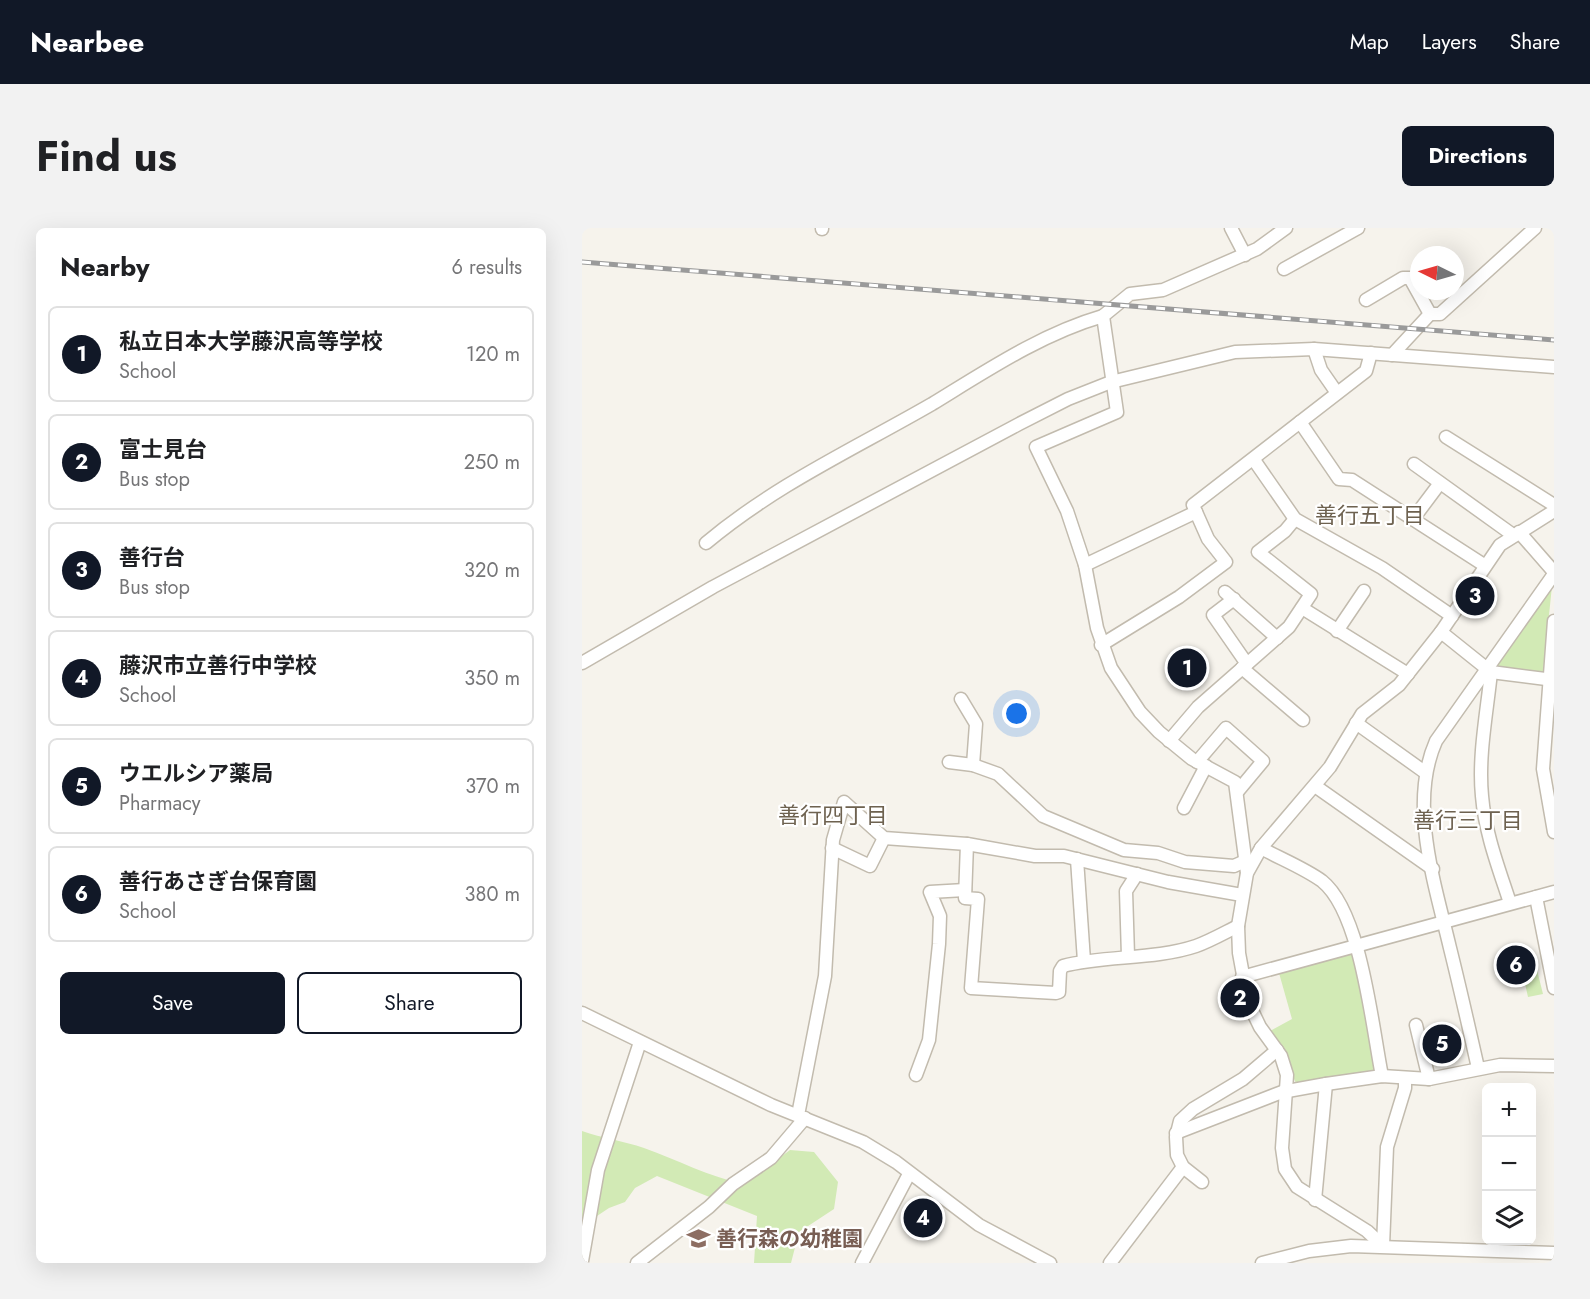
<!DOCTYPE html>
<meta charset="utf-8">
<style>
:root{--surface:#fff;--page:#f2f2f2;--text:#202124;--muted:#757577;--line:#e0e0e0;--accent:#111827}
body{margin:0;font-family:Jost,"Noto Sans JP",sans-serif;background:var(--page);color:var(--text)}
.controls{position:absolute;right:18px;bottom:18px;display:grid;overflow:hidden;border-radius:9px;box-shadow:0 6px 24px #0002}
.controls button{width:54px;height:54px;display:grid;place-items:center;padding:0;border:0;border-bottom:2px solid var(--line);background:var(--surface);color:var(--text);font:30px sans-serif}
.compass{position:absolute;left:828px;top:18px;width:54px;height:54px;border-radius:50%;background:var(--surface);box-shadow:0 6px 24px #0002;rotate:275deg}
.you{position:absolute;left:435px;top:486px;width:21px;height:21px;margin:-15px;border:4px solid #fff;border-radius:50%;background:#1a73e8;box-shadow:0 0 0 9px #1a73e833}
.badge{display:grid;place-items:center;width:39px;height:39px;border-radius:50%;background:var(--accent);color:#fff;font-size:20px;font-weight:700}
.pin{position:absolute;translate:-50% -50%;border:3px solid #fff;box-shadow:0 2px 6px #0006}
.list{margin:0;padding:0;list-style:none}
h2{display:flex;justify-content:space-between;align-items:center;height:78px;margin:0;padding:0 24px;font-size:26px}
h2 small{font-size:20px;font-weight:400;color:var(--muted)}
.list li{display:grid;grid-template-columns:39px 1fr auto;gap:18px;align-items:center;box-sizing:border-box;height:96px;margin:0 12px 12px;padding:0 12px;border:2px solid var(--line);border-radius:9px}
.list b{display:block;font-size:22px;white-space:nowrap}
.list p{margin:0;font-size:20px;white-space:nowrap;color:var(--muted)}
.list em{font-size:20px;font-style:normal;color:var(--muted)}
.actions{display:flex;gap:12px;padding:18px 24px}
.actions a{flex:1;padding:14px 0;border:2px solid var(--accent);border-radius:9px;text-align:center;font-size:21px;color:var(--accent)}
.actions .main{background:var(--accent);color:#fff}
.icon{flex:none;width:33px;height:33px;fill:none;stroke:currentColor;stroke-width:2;stroke-linecap:round;stroke-linejoin:round}
.map{position:relative;flex:none;width:972px;height:1035px;overflow:hidden;border-radius:9px}
header{display:flex;align-items:center;gap:36px;box-sizing:border-box;height:84px;padding:0 30px;background:var(--accent);color:#fff}
header strong{font-size:28px}
nav{display:flex;gap:33px;margin-inline-start:auto;font-size:21px}
.intro{display:flex;align-items:center;justify-content:space-between;box-sizing:border-box;height:144px;padding:0 36px}
h1{margin:0;font-size:42px}
.button{padding:15px 27px;border-radius:9px;background:var(--accent);color:#fff;font-size:21px;font-weight:700}
main{display:flex;gap:36px;padding:0 36px}
aside{flex:1;background:var(--surface);border-radius:9px;box-shadow:0 6px 24px #0002}
.map>svg:first-child{display:block}
.green{fill:#d2eab5}
.lines{fill:none;stroke-linecap:round;stroke-linejoin:round}
.minor-casing{stroke:#c2bbae;stroke-width:15}
.minor{stroke:#fff;stroke-width:12}
.rail-casing{stroke:#9a9a9a;stroke-width:5}
.rail{stroke:#fff;stroke-width:3;stroke-dasharray:9;stroke-linecap:butt}
.labels{text-anchor:middle;dominant-baseline:central;stroke-width:4.5;stroke-linejoin:round;paint-order:stroke}
.education-label{font-size:21px;font-weight:bold;fill:#785e54;stroke:#fff;text-anchor:start}
.neighbourhood-label{font-size:22px;fill:#6e6250;stroke:#fff}
</style>
<header>
<strong>Nearbee</strong>
<nav><a>Map</a><a>Layers</a><a>Share</a></nav>
</header>
<div class="intro"><h1>Find us</h1><a class="button">Directions</a></div>
<main>
<aside>
<h2>Nearby<small>6 results</small></h2>
<ul class="list">
<li><span class="badge">1</span><div><b>私立日本大学藤沢高等学校</b><p>School</p></div><em>120 m</em></li>
<li><span class="badge">2</span><div><b>富士見台</b><p>Bus stop</p></div><em>250 m</em></li>
<li><span class="badge">3</span><div><b>善行台</b><p>Bus stop</p></div><em>320 m</em></li>
<li><span class="badge">4</span><div><b>藤沢市立善行中学校</b><p>School</p></div><em>350 m</em></li>
<li><span class="badge">5</span><div><b>ウエルシア薬局</b><p>Pharmacy</p></div><em>370 m</em></li>
<li><span class="badge">6</span><div><b>善行あさぎ台保育園</b><p>School</p></div><em>380 m</em></li>
</ul>
<div class="actions"><a class="main">Save</a><a>Share</a></div>
</aside>
<div class="map">
<svg width="972" height="1035" viewBox="0 0 972 1035">
<rect width="100%" height="100%" fill="#f6f3ec"/>
<g class="green">
<path d="M970 358 961 445 912 439Z"/>
<path d="M771 726 795 843 715 857 688 803 710 791 697 745Z"/>
<path d="M946 736 948 744 955 742 961 766 946 769 939 738Z"/>
<path d="M0 903C20 910 42 913 62 920 96 932 127 949 162 956L208 922 232 924 256 954 252 981 217 1004 209 1035H172L175 988 75 948 53 960 43 974 27 980 0 998Z"/>
</g>
<g class="lines">
<defs>
<g id="minor">
<path d="M240 0V1"/>
<path d="M649 0 663 27"/>
<path d="M702 41 776 0"/>
<path d="M784 72 821 50H828L848 86H858L953 0"/>
<path d="M732 121 739 142 755 165"/>
<path d="M810 127 848 86"/>
<path d="M718 194 757 251 770 252 902 337"/>
<path d="M864 209 972 277"/>
<path d="M672 232 713 291 800 340 870 388"/>
<path d="M832 236 931 307"/>
<path d="M831 291 858 255"/>
<path d="M937 304 972 344"/>
<path d="M124 315C193 257 272 221 350 176 404 143 459 106 521 88"/>
<path d="M503 337 614 284 611 277 784 143 789 125"/>
<path d="M643 364 695 410"/>
<path d="M652 371 631 387 665 436"/>
<path d="M720 380 826 446"/>
<path d="M972 393 961 541 972 604"/>
<path d="M755 403 782 363"/>
<path d="M859 404 909 444 972 452"/>
<path d="M519 417 597 369 644 334 626 311 614 284"/>
<path d="M0 435 131 359 437 196 486 171 529 154 653 124 732 121 972 139"/>
<path d="M660 440 721 492"/>
<path d="M909 444C905 484 896 528 900 568 903 605 917 641 928 675"/>
<path d="M379 471 394 496 391 537"/>
<path d="M774 495 844 545"/>
<path d="M587 513 616 479 707 399 729 366 676 324 703 303 713 291"/>
<path d="M367 534 391 537 416 546 461 588 542 622 576 625 603 634 652 638 663 633"/>
<path d="M615 534 644 500 681 533 656 563"/>
<path d="M733 558 851 641"/>
<path d="M602 580 624 538"/>
<path d="M385 616 383 670 396 671 389 760 474 765 477 764 478 743 481 738C524 727 572 732 614 718 628 713 642 705 656 698"/>
<path d="M250 620 288 638 302 610"/>
<path d="M679 620C699 631 722 640 740 653 779 684 790 798 800 848"/>
<path d="M495 631 502 733"/>
<path d="M665 645 653 554 610 531 577 504 558 484 529 440 515 400 503 337 485 283 454 219 535 184 521 88 548 66 581 62 675 21 704 0"/>
<path d="M954 669 972 760"/>
<path d="M546 728 544 663 555 646"/>
<path d="M660 749 972 664"/>
<path d="M0 785 189 877 281 914 314 934 397 997 468 1035"/>
<path d="M834 797 847 851"/>
<path d="M896 840C887 800 878 760 868 720 853 656 826 576 854 513L972 346"/>
<path d="M334 847 347 812 357 716 358 688 348 664 383 662"/>
<path d="M216 887 243 748 251 612 262 574 302 610 385 616 453 628H482L586 654 660 667"/>
<path d="M594 905 700 864 744 856 800 848 847 851 918 837 972 838"/>
<path d="M620 954 601 939 595 927 594 909 598 893 611 881 661 851 695 822"/>
<path d="M733 972 744 856"/>
<path d="M801 1018 785 1003 715 959 703 941 700 920 705 847 699 828 678 799 666 774 657 725 656 698 665 645 679 620 748 539 780 486 817 457 859 404 918 317 972 283"/>
<path d="M801 1018 805 919 823 860V850"/>
<path d="M0 1033 16 942 58 814"/>
<path d="M55 1035 127 979 151 956 189 930 223 890"/>
<path d="M280 1035 327 946"/>
<path d="M528 1035 601 939"/>
<path d="M680 1035 727 1023 769 1018 972 1025"/>
</g>
</defs>
<use href="#minor" class="minor-casing"/>
<use href="#minor" class="minor"/>
<defs>
<path id="rail" d="M0 34 972 112"/>
</defs>
<use href="#rail" class="rail-casing"/>
<use href="#rail" class="rail"/>
</g>
<defs>
<symbol id="school-bare" viewBox="-9 -9 18 18"><path d="M0-5L7-2L0 1L-7-2ZM-4 1L0 2.5L4 1V4Q0 6-4 4Z" fill="#8d6e63" stroke="#fff" stroke-width="2.5" paint-order="stroke"/></symbol>
</defs>
<g fill-rule="evenodd">
<use href="#school-bare" x="100" y="994" width="33" height="33"/>
</g>
<g class="labels">
<g class="education-label">
<text x="134" y="1011">善行森の幼稚園</text>
</g>
<g class="neighbourhood-label">
<text x="788" y="287">善行五丁目</text>
<text x="251" y="587">善行四丁目</text>
<text x="886" y="592">善行三丁目</text>
</g>
</g>
</svg>
<div class="controls">
<button>+</button>
<button>−</button>
<button><svg class="icon" aria-label="layers" viewBox="0 0 24 24"><path d="M12 4l9 5-9 5-9-5zM3 14l9 5 9-5"/></svg></button>
</div>
<svg class="compass" viewBox="-18 -18 36 36"><path d="M0-13l5 13h-10z" fill="#e53935"/><path d="M0 13l5-13h-10z" fill="#757577"/></svg>
<div class="you"></div>
<div class="pin badge" style="left:605px;top:440px">1</div>
<div class="pin badge" style="left:658px;top:770px">2</div>
<div class="pin badge" style="left:893px;top:368px">3</div>
<div class="pin badge" style="left:341px;top:990px">4</div>
<div class="pin badge" style="left:860px;top:816px">5</div>
<div class="pin badge" style="left:934px;top:737px">6</div>
</div>
</main>
